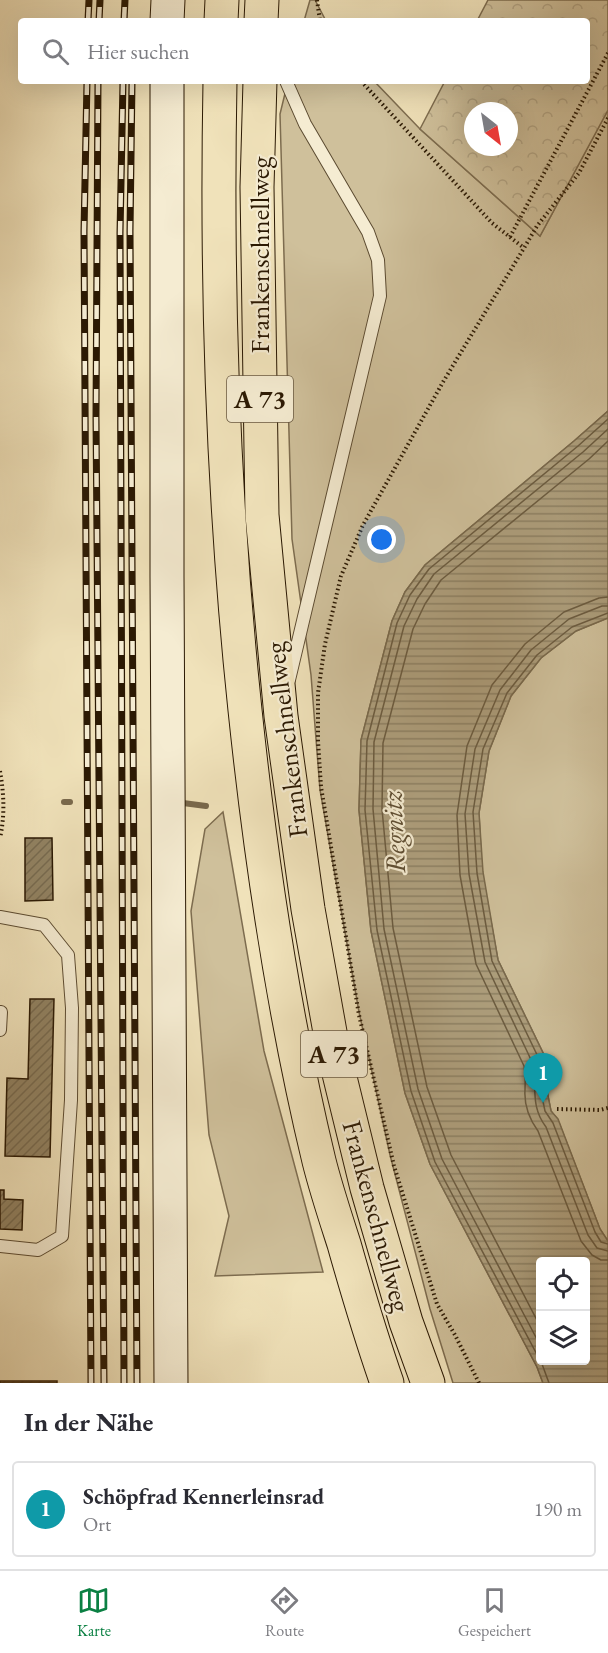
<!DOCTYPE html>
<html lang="de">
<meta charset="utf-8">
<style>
:root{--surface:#fff;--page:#f7f7f7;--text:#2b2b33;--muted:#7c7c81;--line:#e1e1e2;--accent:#0b8043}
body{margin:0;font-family:"EB Garamond",serif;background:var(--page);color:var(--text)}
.controls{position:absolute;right:18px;bottom:18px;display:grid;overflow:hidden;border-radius:6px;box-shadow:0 6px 24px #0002}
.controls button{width:54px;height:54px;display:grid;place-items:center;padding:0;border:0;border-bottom:2px solid var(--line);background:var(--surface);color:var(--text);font:30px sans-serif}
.compass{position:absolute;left:464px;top:102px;width:54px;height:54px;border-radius:50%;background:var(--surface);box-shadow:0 6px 24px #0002;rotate:149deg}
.you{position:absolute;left:382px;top:540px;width:21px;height:21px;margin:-15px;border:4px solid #fff;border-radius:50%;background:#1a73e8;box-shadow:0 0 0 9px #1a73e833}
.badge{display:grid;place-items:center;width:39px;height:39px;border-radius:50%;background:var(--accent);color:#fff;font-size:20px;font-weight:700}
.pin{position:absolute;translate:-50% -50px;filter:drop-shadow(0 2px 3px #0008)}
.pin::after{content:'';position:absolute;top:32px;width:21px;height:18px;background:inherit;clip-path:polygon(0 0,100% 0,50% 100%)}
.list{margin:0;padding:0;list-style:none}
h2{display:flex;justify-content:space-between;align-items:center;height:78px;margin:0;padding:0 24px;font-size:26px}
h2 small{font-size:20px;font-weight:400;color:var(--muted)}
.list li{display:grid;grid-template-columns:39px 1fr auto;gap:18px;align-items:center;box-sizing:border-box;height:96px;margin:0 12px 12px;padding:0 12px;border:2px solid var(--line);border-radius:6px}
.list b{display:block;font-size:22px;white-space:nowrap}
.list p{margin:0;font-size:20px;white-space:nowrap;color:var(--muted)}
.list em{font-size:20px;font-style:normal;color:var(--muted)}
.icon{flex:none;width:33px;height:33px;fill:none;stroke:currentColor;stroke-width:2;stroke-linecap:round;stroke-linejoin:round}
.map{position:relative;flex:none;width:608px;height:1383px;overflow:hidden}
.search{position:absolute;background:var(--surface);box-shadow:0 6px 24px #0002;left:18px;right:18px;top:18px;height:66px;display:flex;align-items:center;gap:15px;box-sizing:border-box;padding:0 21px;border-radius:6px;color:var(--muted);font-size:22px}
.sheet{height:186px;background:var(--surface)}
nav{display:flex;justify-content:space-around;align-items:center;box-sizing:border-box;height:84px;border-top:2px solid var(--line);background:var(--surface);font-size:16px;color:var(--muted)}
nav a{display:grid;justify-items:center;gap:3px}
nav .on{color:var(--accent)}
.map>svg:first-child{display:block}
.grass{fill:#cfc09b;stroke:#7d6c4f;stroke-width:1.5}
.forest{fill:url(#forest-crowns);stroke:#7d6c4f;stroke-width:1.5;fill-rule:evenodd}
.water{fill:url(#water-rules);stroke:#79694c;stroke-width:1.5;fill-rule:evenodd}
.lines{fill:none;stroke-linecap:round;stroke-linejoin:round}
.shore{stroke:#6c5c40;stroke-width:1.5}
.stream{stroke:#79694c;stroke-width:6}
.building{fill:url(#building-hatch);stroke:#2b1903;stroke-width:1.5}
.lane-casing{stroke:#5c4b31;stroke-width:14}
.secondary-casing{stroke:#2b1903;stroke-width:35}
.highway-casing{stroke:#2b1903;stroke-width:35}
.path{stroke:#2b1903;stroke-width:4;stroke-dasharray:1.5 3;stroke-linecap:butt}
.lane{stroke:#f5ecd2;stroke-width:12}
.secondary{stroke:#f5ecd2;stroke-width:33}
.highway{stroke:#f0e2ba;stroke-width:33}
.rail-casing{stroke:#2b1903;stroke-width:7}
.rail{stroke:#f5ecd2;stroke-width:4.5;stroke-dasharray:14;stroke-linecap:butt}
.labels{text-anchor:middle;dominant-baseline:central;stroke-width:4.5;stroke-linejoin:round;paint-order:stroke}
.shield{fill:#f5ecd2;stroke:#685841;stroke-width:1.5}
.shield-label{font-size:26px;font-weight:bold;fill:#2b1903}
.street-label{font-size:27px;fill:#2b1903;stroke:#f5ecd2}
.water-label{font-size:28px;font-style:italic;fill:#5f4e33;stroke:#f5ecd2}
</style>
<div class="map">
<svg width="608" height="1383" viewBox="0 0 608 1383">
<defs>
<pattern id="forest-crowns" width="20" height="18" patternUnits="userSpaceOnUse" patternTransform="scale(1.5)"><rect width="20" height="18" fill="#cfc09b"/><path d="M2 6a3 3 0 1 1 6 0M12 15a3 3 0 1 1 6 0" fill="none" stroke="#b2a484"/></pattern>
<pattern id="water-rules" width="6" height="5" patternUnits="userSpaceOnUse" patternTransform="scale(1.5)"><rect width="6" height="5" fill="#ad9e7c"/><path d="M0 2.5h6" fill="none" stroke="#8d8063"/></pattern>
<pattern id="building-hatch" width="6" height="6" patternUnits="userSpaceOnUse" patternTransform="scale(1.5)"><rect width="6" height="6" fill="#918262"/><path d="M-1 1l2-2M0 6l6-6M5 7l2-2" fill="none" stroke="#776a4f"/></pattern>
</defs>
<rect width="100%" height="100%" fill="#f0e2ba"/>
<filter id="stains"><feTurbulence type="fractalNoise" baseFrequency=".00333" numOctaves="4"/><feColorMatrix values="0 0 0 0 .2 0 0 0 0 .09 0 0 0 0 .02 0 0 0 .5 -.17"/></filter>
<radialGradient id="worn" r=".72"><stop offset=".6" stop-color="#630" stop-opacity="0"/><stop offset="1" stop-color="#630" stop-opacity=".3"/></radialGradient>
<g class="grass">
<path d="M310 0H315L326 21H304Z"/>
<path d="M288 81H374L420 129 540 236 608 110V411L574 441 425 565 405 592 392 621 361 740 359 810 371 931 405 1093 430 1164 537 1367 543 1383H453L430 1309 390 1155 359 1012 320 790 311 675 292 539 280 114Z"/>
<path d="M608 618V1241L600 1229 558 1120 551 1111 547 1091 549 1079 546 1059 498 960 482 872 479 813 489 751 511 696 541 658 576 631Z"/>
<path d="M223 812 264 1051 323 1272 215 1276 229 1216 209 1135 191 911 205 829Z"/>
</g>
<path class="forest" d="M488 0H608V110L540 236 420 129 445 81H587V21H477ZM473 111H509V147H473Z"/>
<path class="water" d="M608 411V618L576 631 541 658 511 696 489 751 479 813 483 872 498 960 546 1059 549 1079 547 1091 551 1111 558 1119 600 1229 608 1241V1383H543L537 1367 430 1164 405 1093 371 931 359 810 361 740 392 621 405 592 425 565 574 441ZM540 1262H586V1360H540Z"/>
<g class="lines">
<g class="shore">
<path d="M608 597 599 598 564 612 525 644 492 685 467 746 457 815 460 875 476 964 524 1066C526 1075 525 1082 525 1090 524 1105 530 1120 538 1131L581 1241 592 1255 601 1260H608"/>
<path d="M608 606H602L569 619 531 650 500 690 475 749 465 814 469 874 485 962 533 1064C537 1087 530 1106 546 1127L588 1235 597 1248 608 1251"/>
<path d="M608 613 572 627 537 655 507 693 483 749 473 812 477 873 492 961 540 1061 543 1079 541 1092 545 1111 553 1123 595 1232 601 1242 608 1244"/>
<path d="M540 1326 451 1155 427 1087 393 928 382 809 383 743 413 629 425 604 441 580 589 459 608 441"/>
<path d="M540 1345 442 1159 418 1089 384 929 373 809 374 742 404 626 417 599 434 574 583 452 608 429"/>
<path d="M549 1383 542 1364 435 1162 411 1091 377 930 365 810 367 741 397 623 410 595 429 569 578 446 608 419"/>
</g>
<g class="stream">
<path d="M64 802H70"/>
<path d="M183 803 206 806"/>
</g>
</g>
<g class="building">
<path d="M25 838H52L53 900 25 901Z"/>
<path d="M30 999H54L50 1157 5 1156 7 1078 28 1079Z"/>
<path d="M0 1190H4V1199L23 1200 22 1230 0 1229Z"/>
<rect x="0" y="1381" width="57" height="2"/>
</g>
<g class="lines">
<defs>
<g id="lane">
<path d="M286 81 305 124 368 232 378 260 380 296 289 680"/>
<path d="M0 917 44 925 68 955 72 1008 71 1100 62 1236 38 1250 0 1246"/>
<path d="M0 1030 1 1012"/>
</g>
<g id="secondary">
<path d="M167 21 168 0"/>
<path d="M167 81V576L171 1383"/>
</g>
<g id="highway">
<path d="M221 21 222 0"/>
<path d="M261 21 262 0"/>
<path d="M220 81C216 291 223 501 245 710 261 863 283 1012 319 1161 326 1189 335 1216 344 1244 357 1290 371 1337 387 1383"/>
<path d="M260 81 257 187 262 515 281 716 308 909 333 1049 367 1188 406 1322 428 1383"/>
</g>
</defs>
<use href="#lane" class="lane-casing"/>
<use href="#secondary" class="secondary-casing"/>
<use href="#highway" class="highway-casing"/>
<g class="path">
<path d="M317 0 320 21"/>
<path d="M361 81 492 223 524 248"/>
<path d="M510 237 608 53"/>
<path d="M0 771C4 794 5 815 0 838"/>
<path d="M557 1109 600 1110 608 1108"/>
<path d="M479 1383 455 1335 437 1304 394 1166 359 1015 321 787 318 741V693L325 644 341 576 363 525 443 382 524 248 537 226 579 173 608 118"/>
</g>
<use href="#lane" class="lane"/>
<use href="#secondary" class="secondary"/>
<use href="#highway" class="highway"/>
<defs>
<g id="rail">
<path d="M88 21 89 0"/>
<path d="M99 21 100 0"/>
<path d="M124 21 125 0"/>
<path d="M87 81 84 231 91 1383"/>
<path d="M98 81 96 417 104 1383"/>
<path d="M123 81 120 233 124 1383"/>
<path d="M132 81 130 231 137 1383"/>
</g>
</defs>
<use href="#rail" class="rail-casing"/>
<use href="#rail" class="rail"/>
</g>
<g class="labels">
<g class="shield">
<rect x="227" y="376" width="66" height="46" rx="4.5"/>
<rect x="301" y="1031" width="66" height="46" rx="4.5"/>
</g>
<g class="shield-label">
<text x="260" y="399">A 73</text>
<text x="334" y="1054">A 73</text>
</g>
<g class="street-label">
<text transform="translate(259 255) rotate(-90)">Frankenschnellweg</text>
<text transform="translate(286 740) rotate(-97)">Frankenschnellweg</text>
<text transform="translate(377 1216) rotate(75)">Frankenschnellweg</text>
</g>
<g class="water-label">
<text transform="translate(393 832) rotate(-93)">Regnitz</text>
</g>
</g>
<rect width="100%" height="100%" filter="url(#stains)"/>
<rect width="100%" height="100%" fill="url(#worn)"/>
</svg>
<div class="controls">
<button><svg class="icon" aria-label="locate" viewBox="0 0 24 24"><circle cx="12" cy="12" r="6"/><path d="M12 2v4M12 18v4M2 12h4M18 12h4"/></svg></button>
<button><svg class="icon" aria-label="layers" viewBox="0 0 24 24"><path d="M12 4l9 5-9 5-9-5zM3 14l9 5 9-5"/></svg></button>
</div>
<svg class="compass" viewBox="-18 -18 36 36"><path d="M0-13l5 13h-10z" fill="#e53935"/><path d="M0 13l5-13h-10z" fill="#7c7c81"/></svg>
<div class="you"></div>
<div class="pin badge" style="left:543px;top:1103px;background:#0f9aa8">1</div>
<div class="search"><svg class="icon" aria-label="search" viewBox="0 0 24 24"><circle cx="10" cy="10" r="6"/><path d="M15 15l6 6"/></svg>Hier suchen</div>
</div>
<section class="sheet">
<h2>In der Nähe<small></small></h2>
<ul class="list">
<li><span class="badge" style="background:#0f9aa8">1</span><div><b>Schöpfrad Kennerleinsrad</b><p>Ort</p></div><em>190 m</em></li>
</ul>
</section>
<nav>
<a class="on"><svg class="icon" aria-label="map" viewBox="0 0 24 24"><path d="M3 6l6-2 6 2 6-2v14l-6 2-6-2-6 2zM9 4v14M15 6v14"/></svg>Karte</a>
<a><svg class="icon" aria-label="directions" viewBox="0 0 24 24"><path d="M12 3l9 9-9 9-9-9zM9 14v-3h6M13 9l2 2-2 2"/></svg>Route</a>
<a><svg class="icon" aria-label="saved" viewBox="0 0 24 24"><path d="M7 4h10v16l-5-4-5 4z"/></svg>Gespeichert</a>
</nav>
